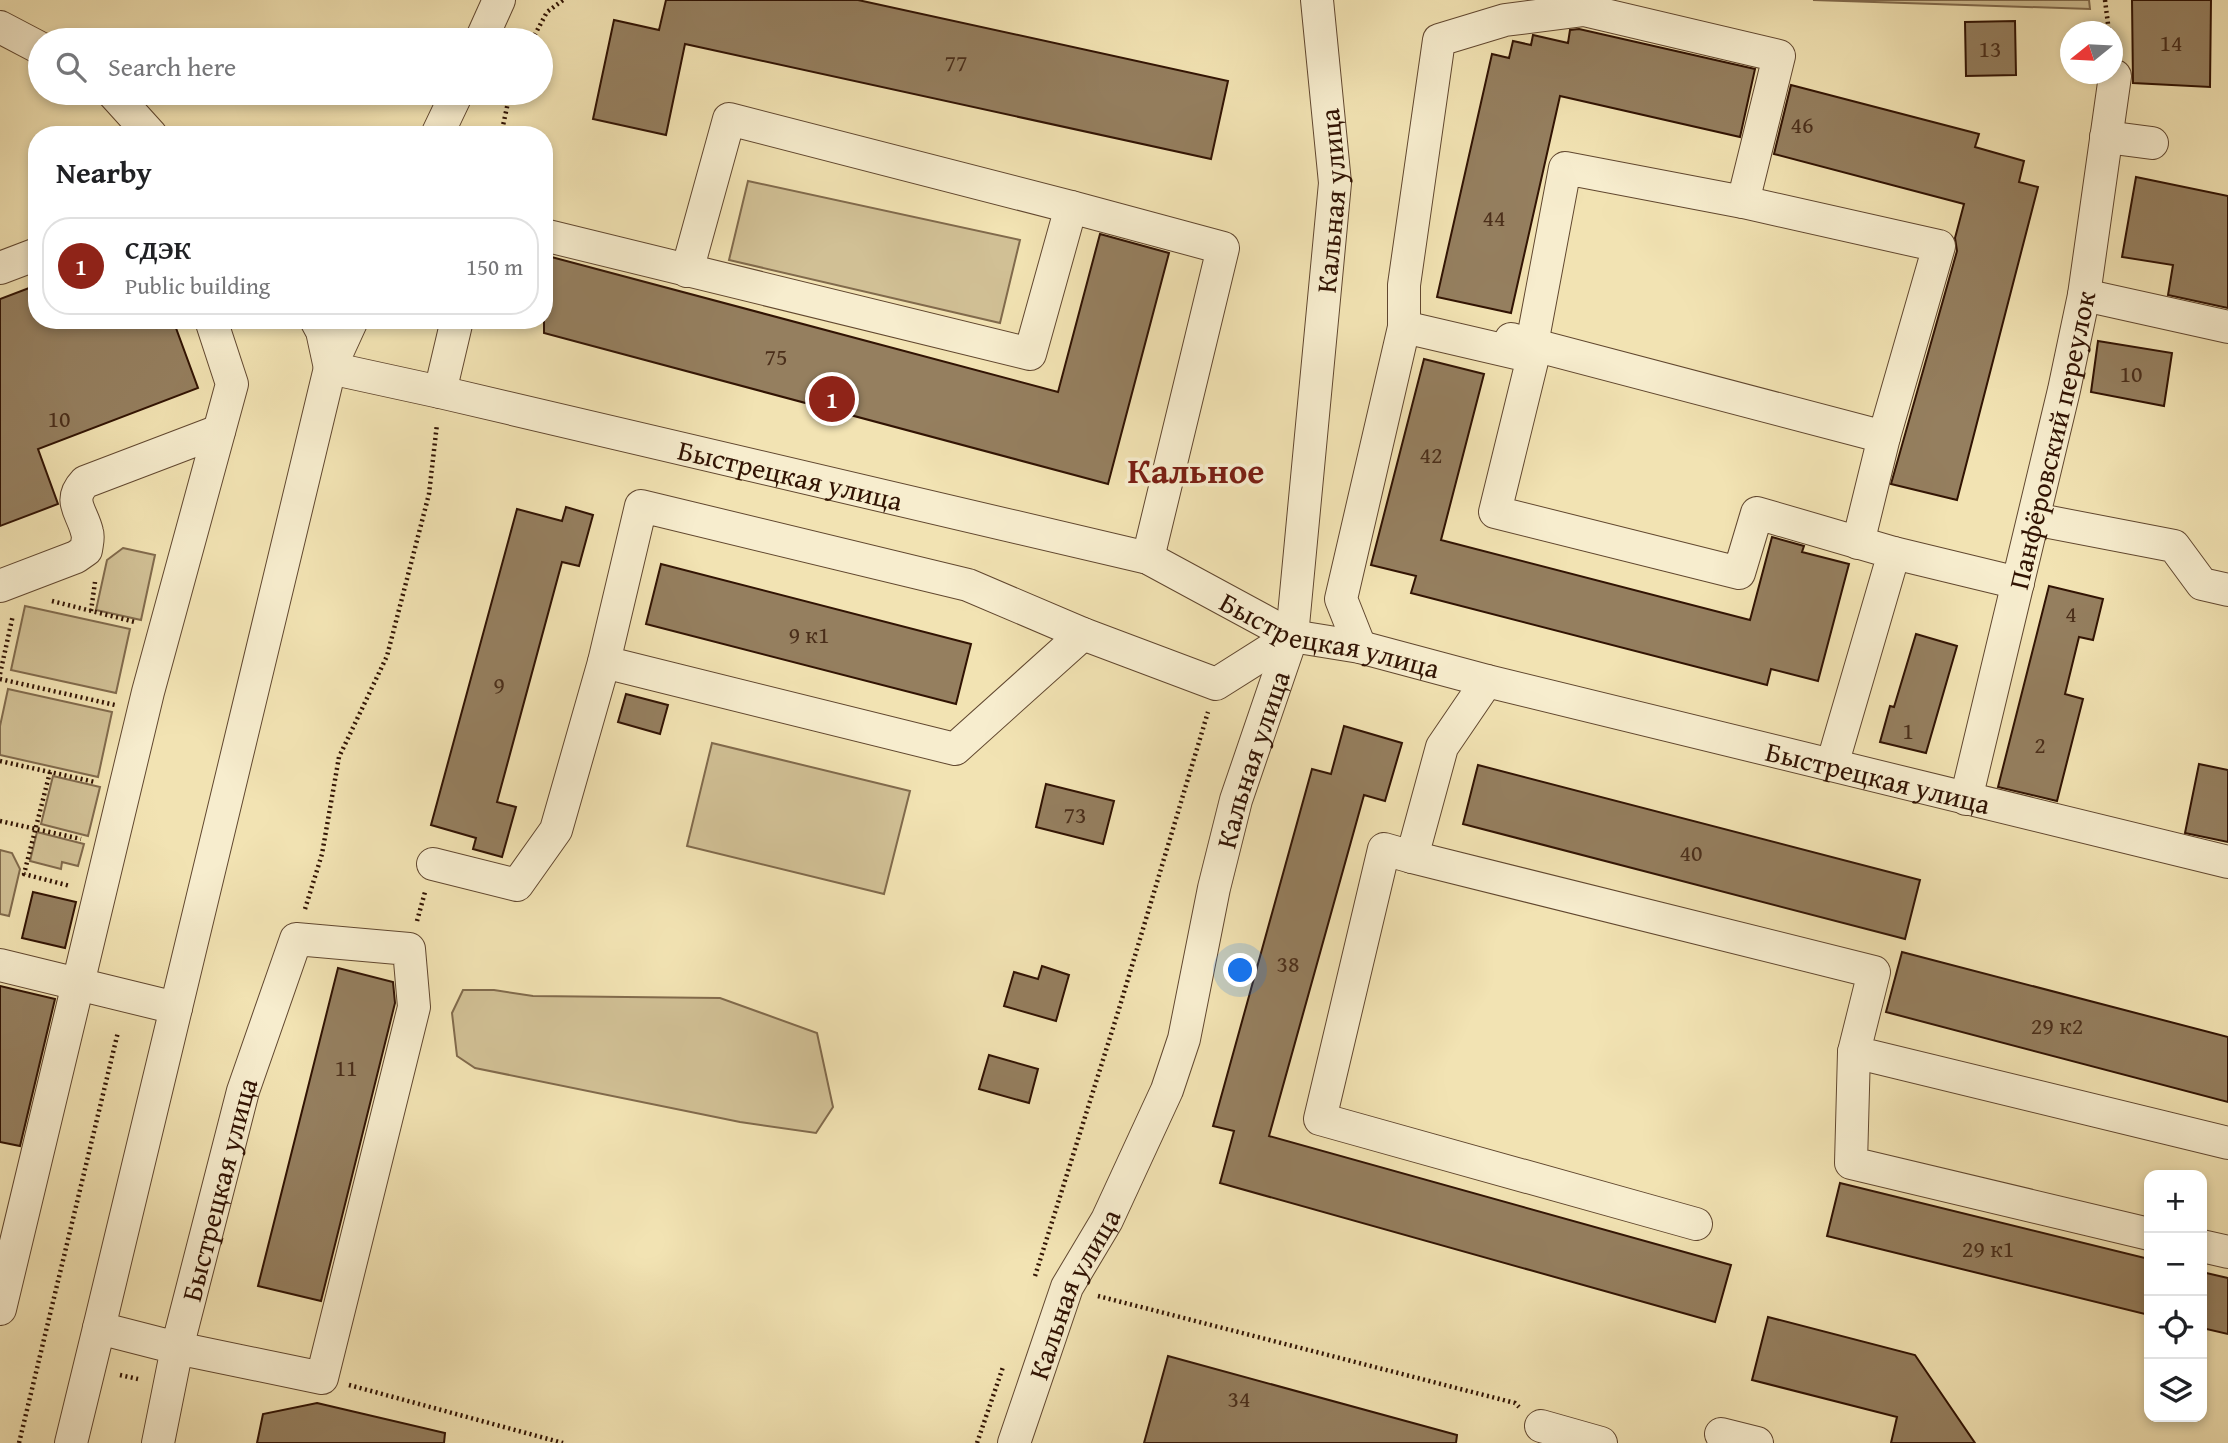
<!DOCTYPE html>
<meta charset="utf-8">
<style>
:root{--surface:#fff;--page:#f6f6f6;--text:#202124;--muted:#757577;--line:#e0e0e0;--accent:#8f2418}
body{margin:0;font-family:"Gentium Book Plus",serif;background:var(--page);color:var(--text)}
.controls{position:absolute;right:21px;bottom:21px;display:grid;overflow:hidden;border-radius:14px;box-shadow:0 4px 10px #0003}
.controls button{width:63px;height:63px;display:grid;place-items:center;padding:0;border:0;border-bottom:2px solid var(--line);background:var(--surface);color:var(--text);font:35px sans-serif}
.compass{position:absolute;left:2060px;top:21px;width:63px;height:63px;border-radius:50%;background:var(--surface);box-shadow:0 4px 10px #0003;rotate:252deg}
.you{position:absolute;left:1241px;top:971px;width:24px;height:24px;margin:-18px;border:5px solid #fff;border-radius:50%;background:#1a73e8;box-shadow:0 0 0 10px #1a73e833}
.badge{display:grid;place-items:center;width:46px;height:46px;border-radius:50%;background:var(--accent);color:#fff;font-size:23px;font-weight:700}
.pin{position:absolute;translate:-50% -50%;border:4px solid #fff;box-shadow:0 2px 7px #0006}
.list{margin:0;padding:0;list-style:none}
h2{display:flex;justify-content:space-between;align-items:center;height:91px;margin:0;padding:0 28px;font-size:30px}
h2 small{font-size:23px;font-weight:400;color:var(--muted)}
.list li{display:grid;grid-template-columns:46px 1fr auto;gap:21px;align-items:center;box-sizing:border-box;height:98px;margin:0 14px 14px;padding:0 14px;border:2px solid var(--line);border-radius:28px}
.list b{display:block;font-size:26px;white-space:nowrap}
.list p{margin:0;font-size:23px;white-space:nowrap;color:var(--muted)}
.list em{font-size:23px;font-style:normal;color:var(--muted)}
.icon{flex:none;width:38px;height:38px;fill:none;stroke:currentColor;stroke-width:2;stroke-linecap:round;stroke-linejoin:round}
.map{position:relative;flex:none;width:2228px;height:1443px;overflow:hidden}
.search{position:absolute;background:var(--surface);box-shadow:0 4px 10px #0003;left:28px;top:28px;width:525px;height:77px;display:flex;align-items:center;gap:18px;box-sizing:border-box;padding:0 24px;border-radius:38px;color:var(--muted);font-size:26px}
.panel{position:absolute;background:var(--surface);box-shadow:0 4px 10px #0003;left:28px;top:126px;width:525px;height:203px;border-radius:28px}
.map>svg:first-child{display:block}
.green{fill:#d1c095;stroke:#816a4c;stroke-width:2}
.building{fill:#957f5f;stroke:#311303;stroke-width:2}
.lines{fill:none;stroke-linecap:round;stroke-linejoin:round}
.minor-casing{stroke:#61472f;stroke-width:34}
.path{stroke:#311303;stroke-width:4.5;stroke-dasharray:2 3.5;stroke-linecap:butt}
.minor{stroke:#f7edce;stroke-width:32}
.labels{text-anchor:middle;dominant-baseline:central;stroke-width:7;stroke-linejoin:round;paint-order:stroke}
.number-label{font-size:24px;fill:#4a2e1a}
.street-label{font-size:28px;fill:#311303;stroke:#f7edce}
.district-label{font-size:35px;font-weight:bold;fill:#7a1f14;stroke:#f7edce}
</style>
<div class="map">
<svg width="2228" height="1443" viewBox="0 0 2228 1443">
<rect width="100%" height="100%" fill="#f2e3b3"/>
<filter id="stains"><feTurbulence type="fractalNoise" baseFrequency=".00286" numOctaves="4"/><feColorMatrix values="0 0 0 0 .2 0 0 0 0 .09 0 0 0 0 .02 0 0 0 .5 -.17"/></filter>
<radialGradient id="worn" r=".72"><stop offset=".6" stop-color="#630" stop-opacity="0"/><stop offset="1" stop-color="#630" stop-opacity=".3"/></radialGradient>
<g class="green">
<path d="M1813 0H2089L2090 9Z"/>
<path d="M748 181 1020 240 1000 323 729 260Z"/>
<path d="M123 548 155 555 141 620 96 610 107 560Z"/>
<path d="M25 606 130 629 116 693 11 670Z"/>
<path d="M8 689 112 712 98 777 0 755V726Z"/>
<path d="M712 743 910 791 884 894 687 846Z"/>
<path d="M53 776 100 787 88 836 41 824Z"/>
<path d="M37 832 84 844 78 866 62 862 61 869 30 861Z"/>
<path d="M0 850 12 853 20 869 9 916 0 914Z"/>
<path d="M463 990H494L533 996 720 998 817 1033 833 1107 816 1133 740 1122 475 1068 457 1056 452 1013Z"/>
</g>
<g class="building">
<path d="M666 0H858L1228 81 1211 159 685 44 666 135 593 119 614 20 659 30Z"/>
<path d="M2132 0H2211L2210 87 2133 83Z"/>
<path d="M2015 21 2016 75 1966 76 1965 22Z"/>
<path d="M1579 29 1755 69 1740 137 1560 96 1511 313 1437 297 1492 54 1509 58 1513 41 1531 45 1533 35 1568 43 1570 30Z"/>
<path d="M1791 85 1979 134 1975 147 2024 161 2019 182 2038 187 1957 500 1891 484 1957 251 1955 238 1964 204 1774 154Z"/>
<path d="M2136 177 2228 196V308L2168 295 2173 265 2122 257Z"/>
<path d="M1100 234 1169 253 1108 484 544 333V255L1058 392Z"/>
<path d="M37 285V320H173L198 388 38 449 58 504 0 526V299Z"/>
<path d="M2098 341 2172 353 2164 406 2091 392Z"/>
<path d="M1424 359 1484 374 1441 540 1750 620 1772 537 1804 546 1802 552 1849 564 1818 681 1771 669 1767 685 1411 593 1416 576 1371 565Z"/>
<path d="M566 507 593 515 579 566 562 562 497 802 516 807 502 857 473 849 476 838 431 825 517 509 562 521Z"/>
<path d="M661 564 971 644 956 704 646 624Z"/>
<path d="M2049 586 2103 599 2093 640 2079 637 2065 694 2083 699 2057 801 1998 787Z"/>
<path d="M1916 634 1957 646 1926 753 1880 742 1890 706 1894 707Z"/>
<path d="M626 694 668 705 660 734 618 722Z"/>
<path d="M1344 726 1402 743 1385 801 1364 795 1269 1136 1731 1265 1715 1322 1220 1183 1234 1131 1213 1126 1312 769 1331 774Z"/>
<path d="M2199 764 2228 770V842L2185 833Z"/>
<path d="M1478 765 1920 880 1905 939 1463 824Z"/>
<path d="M1046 784 1114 801 1103 844 1036 827Z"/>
<path d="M33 892 76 902 65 948 22 938Z"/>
<path d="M1902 952 2228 1037V1102L1886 1012Z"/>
<path d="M1042 966 1069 975 1056 1021 1004 1006 1014 972 1038 979Z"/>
<path d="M338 968 393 982 395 1003 321 1301 258 1286Z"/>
<path d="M0 986 55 999 20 1146 0 1142Z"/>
<path d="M989 1055 1038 1069 1029 1103 979 1089Z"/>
<path d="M1840 1183 2149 1259V1315L1827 1236Z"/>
<path d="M2202 1272 2228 1278V1334L2202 1328Z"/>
<path d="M1768 1317 1915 1355 1975 1443H1891L1897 1417 1752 1380Z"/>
<path d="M1168 1356 1457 1435 1456 1443H1144Z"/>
<path d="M317 1403 445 1433 444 1443H257L263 1414Z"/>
</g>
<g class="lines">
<defs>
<g id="minor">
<path d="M0 27 40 48"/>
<path d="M481 40 499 0"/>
<path d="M113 93 151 135"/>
<path d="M437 135 457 93"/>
<path d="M2106 137 2152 143"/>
<path d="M544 235 1030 354 1071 207 1223 248 1148 558"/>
<path d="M0 268 37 254"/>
<path d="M687 271 729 119 1071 207"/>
<path d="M2084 295 2228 327"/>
<path id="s1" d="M316 320 322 331 330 368 440 392 1148 558 1292 636 1360 647 1487 681 2228 862"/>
<path d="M1404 327 1533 357 1495 512 1739 573 1757 513 1894 553 1832 765"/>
<path d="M1511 339 1884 437 1939 246 1743 202"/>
<path d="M440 392 457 320"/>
<path d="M2034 519 2174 546 2202 584 2228 590"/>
<path d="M1858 543 1884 437"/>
<path d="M1894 553 2018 583"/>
<path d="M0 586 76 557 86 550C87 543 89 537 87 532 82 511 67 501 85 482L219 431"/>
<path d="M1360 647 1341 599 1404 327V285L1439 40 1505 20 1584 10 1779 56 1743 202 1565 168 1532 344"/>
<path d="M604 662 955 749 1083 634"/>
<path d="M1487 681 1442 747 1412 857 1384 849 1320 1119 1696 1224"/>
<path id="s2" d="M1966 799 2064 390 2084 295 2115 76"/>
<path d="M1412 857 1874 972 1854 1052 2228 1143"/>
<path d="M433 864 517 885 556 830 604 662 641 506 968 585 1083 634 1216 684 1292 636"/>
<path d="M0 965 176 1008"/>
<path d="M1854 1052 1851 1163 2149 1234"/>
<path d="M2202 1246 2228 1252"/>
<path d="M0 1309 148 692 232 384 211 320"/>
<path d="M1541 1426 1601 1443"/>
<path d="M1721 1434 1757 1443"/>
<path d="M71 1443 99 1328"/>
<path id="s3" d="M158 1443 177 1348 243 1091 296 939 409 949 414 1007 322 1378 177 1348 99 1328 330 368 352 320"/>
<path id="s4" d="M1014 1443 1067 1287 1107 1220 1167 1090 1184 1039 1214 888 1236 800 1292 636 1335 183 1317 0"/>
</g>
</defs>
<use href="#minor" class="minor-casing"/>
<g class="path">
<path d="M2105 0 2109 32"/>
<path d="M532 40 547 12 563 0"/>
<path d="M501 135 510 93"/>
<path d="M52 601 135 622"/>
<path d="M91 611 95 582"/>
<path d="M0 674 13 615"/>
<path d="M0 679 115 705"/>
<path d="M0 761 95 782"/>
<path d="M50 772 24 874 70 886"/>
<path d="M0 821 81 839"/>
<path d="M305 909 322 854 339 757 387 656 429 494 437 424"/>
<path d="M417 921 425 892"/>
<path d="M1035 1276 1119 1009 1208 712"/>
<path d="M1098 1296 1515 1403 1519 1407"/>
<path d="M120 1375 138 1379"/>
<path d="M349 1385 563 1443"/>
<path d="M19 1443 118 1032"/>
<path d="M977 1443 1003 1367"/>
</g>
<use href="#minor" class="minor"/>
</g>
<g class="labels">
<g class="number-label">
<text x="2171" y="42">14</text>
<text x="1990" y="48">13</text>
<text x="956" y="62">77</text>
<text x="1802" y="124">46</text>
<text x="1494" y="217">44</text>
<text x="776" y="356">75</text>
<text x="2131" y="373">10</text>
<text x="59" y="418">10</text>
<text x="1431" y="454">42</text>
<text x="2071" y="613">4</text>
<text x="809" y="634">9 к1</text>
<text x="499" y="684">9</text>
<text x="1908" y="730">1</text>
<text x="2040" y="744">2</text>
<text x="1075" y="814">73</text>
<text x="1691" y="852">40</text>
<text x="1288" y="963">38</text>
<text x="2057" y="1025">29 к2</text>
<text x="346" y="1067">11</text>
<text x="1988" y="1248">29 к1</text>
<text x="1239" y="1398">34</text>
</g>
<g class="street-label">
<text stroke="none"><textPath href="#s4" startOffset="1295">Кальная улица</textPath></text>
<text stroke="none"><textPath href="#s2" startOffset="369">Панфёровский переулок</textPath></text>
<text stroke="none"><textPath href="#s1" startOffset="523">Быстрецкая улица</textPath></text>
<text stroke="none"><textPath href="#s1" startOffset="1090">Быстрецкая улица</textPath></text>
<text stroke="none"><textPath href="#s4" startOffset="728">Кальная улица</textPath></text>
<text stroke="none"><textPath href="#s1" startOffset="1657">Быстрецкая улица</textPath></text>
<text stroke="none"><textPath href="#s3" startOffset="261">Быстрецкая улица</textPath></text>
<text stroke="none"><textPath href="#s4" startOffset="161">Кальная улица</textPath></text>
</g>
<g class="district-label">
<text x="1196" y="470">Кальное</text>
</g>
</g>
<rect width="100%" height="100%" filter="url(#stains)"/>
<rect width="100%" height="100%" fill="url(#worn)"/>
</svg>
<div class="controls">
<button>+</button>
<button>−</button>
<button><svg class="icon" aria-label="locate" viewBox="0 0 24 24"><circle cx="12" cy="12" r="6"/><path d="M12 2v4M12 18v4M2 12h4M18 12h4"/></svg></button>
<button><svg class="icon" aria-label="layers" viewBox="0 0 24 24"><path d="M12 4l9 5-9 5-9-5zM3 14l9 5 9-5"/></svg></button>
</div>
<svg class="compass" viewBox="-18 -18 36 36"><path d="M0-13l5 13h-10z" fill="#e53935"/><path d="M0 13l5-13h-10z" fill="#757577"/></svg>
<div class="you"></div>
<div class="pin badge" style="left:832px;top:399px">1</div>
<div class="search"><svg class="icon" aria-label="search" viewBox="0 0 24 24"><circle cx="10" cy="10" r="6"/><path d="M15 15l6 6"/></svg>Search here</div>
<section class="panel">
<h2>Nearby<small></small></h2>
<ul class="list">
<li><span class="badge">1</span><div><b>СДЭК</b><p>Public building</p></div><em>150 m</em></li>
</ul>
</section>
</div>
